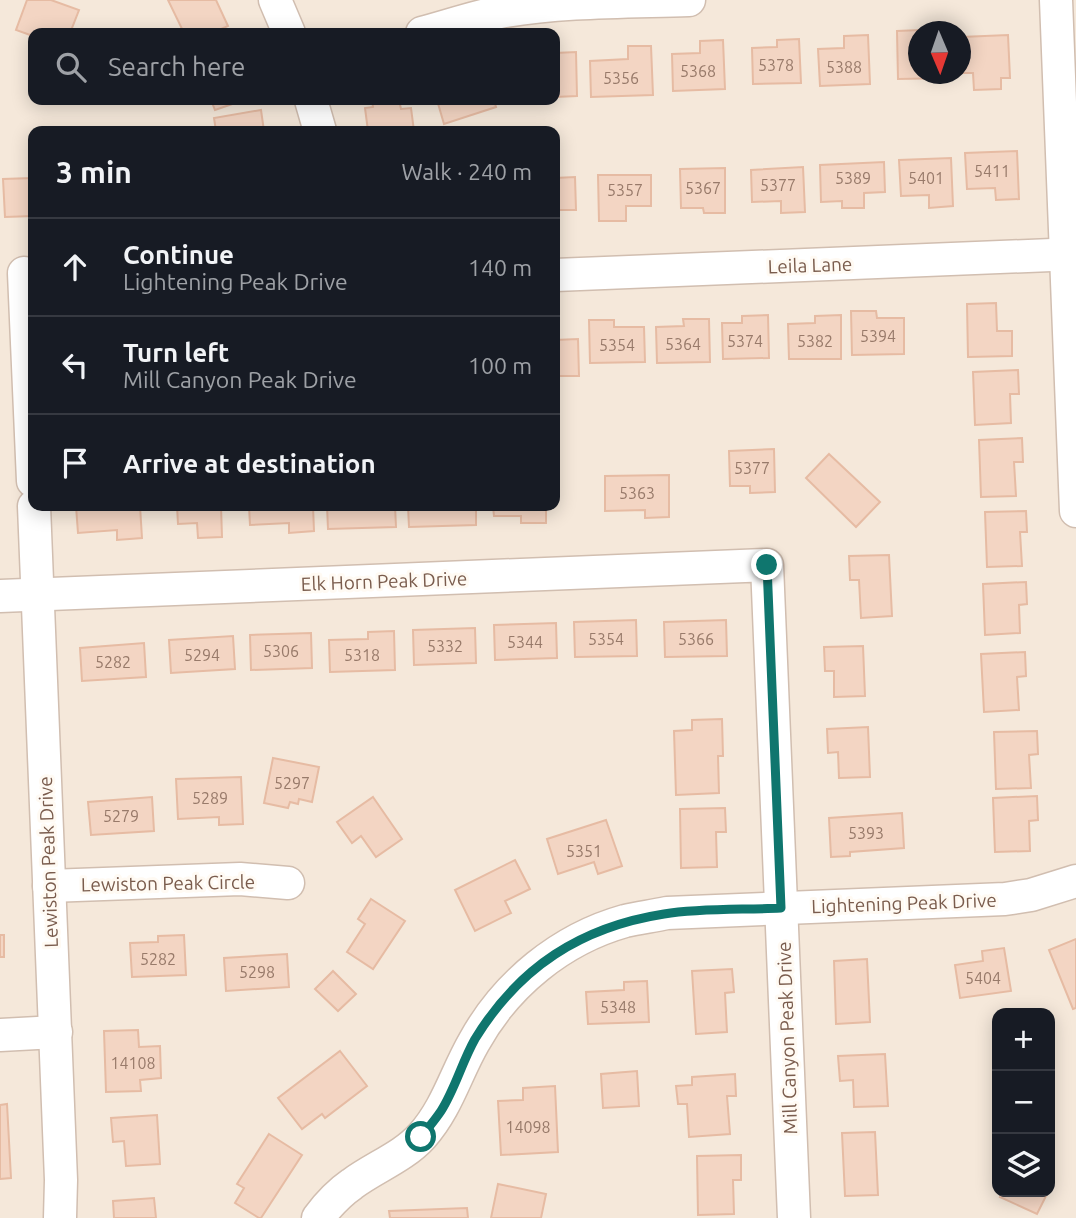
<!DOCTYPE html>
<meta charset="utf-8">
<style>
:root{--surface:#171b24;--page:#242831;--text:#f1f3f6;--muted:#9ea1a6;--line:#363941}
body{margin:0;font-family:Ubuntu,sans-serif;background:var(--page);color:var(--text)}
.controls{position:absolute;right:21px;bottom:21px;display:grid;overflow:hidden;border-radius:14px;box-shadow:0 4px 18px #0003}
.controls button{width:63px;height:63px;display:grid;place-items:center;padding:0;border:0;border-bottom:2px solid var(--line);background:var(--surface);color:var(--text);font:35px sans-serif}
.compass{position:absolute;left:908px;top:21px;width:63px;height:63px;border-radius:50%;background:var(--surface);box-shadow:0 4px 18px #0003;rotate:178deg}
.stop{position:absolute;width:21px;height:21px;margin:-16px;border:5px solid #0f766e;border-radius:50%;background:#fff}
.stop.end{background:#0f766e;border-color:#fff;box-shadow:0 2px 7px #0008}
.list{margin:0;padding:0;list-style:none}
h2{display:flex;justify-content:space-between;align-items:center;height:91px;margin:0;padding:0 28px;font-size:30px}
h2 small{font-size:23px;font-weight:400;color:var(--muted)}
.list li{display:grid;grid-template-columns:46px 1fr auto;gap:21px;align-items:center;box-sizing:border-box;height:98px;padding:0 28px;border-top:2px solid var(--line)}
.list b{display:block;font-size:26px;white-space:nowrap}
.list p{margin:0;font-size:23px;white-space:nowrap;color:var(--muted)}
.list em{font-size:23px;font-style:normal;color:var(--muted)}
.icon{flex:none;width:38px;height:38px;fill:none;stroke:currentColor;stroke-width:2;stroke-linecap:round;stroke-linejoin:round}
.map{position:relative;flex:none;width:1076px;height:1218px;overflow:hidden}
.search{position:absolute;background:var(--surface);box-shadow:0 4px 18px #0003;left:28px;top:28px;width:532px;height:77px;display:flex;align-items:center;gap:18px;box-sizing:border-box;padding:0 24px;border-radius:14px;color:var(--muted);font-size:26px}
.panel{position:absolute;background:var(--surface);box-shadow:0 4px 18px #0003;left:28px;top:126px;width:532px;height:385px;border-radius:14px}
.map>svg:first-child{display:block}
.residential{fill:#f5e8da;fill-rule:evenodd}
.building{fill:#f3d5c3;stroke:#e6bba3;stroke-width:2}
.lines{fill:none;stroke-linecap:round;stroke-linejoin:round}
.minor-casing{stroke:#d1beb0;stroke-width:35}
.minor{stroke:#fff;stroke-width:32}
.route{stroke:#0f766e;stroke-width:9}
.labels{text-anchor:middle;dominant-baseline:central;stroke-width:6;stroke-linejoin:round;paint-order:stroke}
.number-label{font-size:16px;fill:#987a6a}
.street-label{font-size:19px;fill:#7a5c4d;stroke:#fffaf3}
</style>
<div class="map">
<svg width="1076" height="1218" viewBox="0 0 1076 1218">
<rect width="100%" height="100%" fill="#fdf6ec"/>
<path class="residential" d="M0 0H1076V1218H0ZM918 32H960V74H918ZM33 33H555V100H33ZM33 131H555V506H33ZM997 1013H1050V1192H997Z"/>
<g class="building">
<path d="M27 0H51L79 10 70 33H33V36L16 30Z"/>
<path d="M168 0H216L228 26 212 33H184Z"/>
<path d="M920 30 918 32V74H950V78L898 79 897 31Z"/>
<path d="M868 35 870 84 820 86 818 49 844 48V36Z"/>
<path d="M1008 35 1010 78H1001V89L974 90 973 73H963L961 37Z"/>
<path d="M799 39 801 83 753 84 752 48 777 47V40Z"/>
<path d="M723 40 725 89 673 91 672 54 700 53V41Z"/>
<path d="M628 46H651L653 95 591 97 590 61 628 59Z"/>
<path d="M576 52 577 96 555 97V53Z"/>
<path d="M211 100H244L215 110Z"/>
<path d="M372 100H399L401 109 411 108 414 131H368L365 108 373 107Z"/>
<path d="M437 100H494L496 107 444 124Z"/>
<path d="M261 110 264 131H216L214 118Z"/>
<path d="M1017 151 1019 199 996 200 995 188 967 189 965 153Z"/>
<path d="M951 158 953 206 929 208V195L901 196 899 160Z"/>
<path d="M884 162 885 192 864 193V208H842V201L821 202 820 165Z"/>
<path d="M803 167 805 212 781 213V201L752 202 751 170Z"/>
<path d="M725 168V213H704L703 208H681L680 169Z"/>
<path d="M33 170V216L5 217 3 179 33 178Z"/>
<path d="M598 175H651V206H626V221H599Z"/>
<path d="M575 177 576 210H555V178Z"/>
<path d="M996 303 997 331H1012V356L968 357 967 304Z"/>
<path d="M851 311H876L877 318H904V354L852 355Z"/>
<path d="M768 315 769 358 723 359 722 323H742V316Z"/>
<path d="M841 315V359H789L788 324 815 323V316Z"/>
<path d="M683 319H709L710 362 657 363 656 327 684 326Z"/>
<path d="M589 320H614V327H644L645 362 590 363Z"/>
<path d="M578 339 579 376H555V340Z"/>
<path d="M1018 370 1019 394H1010L1011 423 975 425 973 372Z"/>
<path d="M1022 438 1023 462H1014L1016 496 981 497 979 440Z"/>
<path d="M774 449 775 492 750 493V486H730L729 451Z"/>
<path d="M829 454 880 502 856 527 806 478Z"/>
<path d="M669 475V517L645 518V510L605 511V476Z"/>
<path d="M76 506H140L142 538 117 540V530L78 533Z"/>
<path d="M177 506H221L222 537 198 538 197 523 178 524Z"/>
<path d="M249 506H313L314 531 289 533V523L250 525Z"/>
<path d="M327 506H395L396 527 328 529Z"/>
<path d="M408 506H476V525L409 527Z"/>
<path d="M493 506H546V523H521V516H494Z"/>
<path d="M1026 511 1027 532H1020L1022 566 987 567 985 512Z"/>
<path d="M889 555 892 616 861 618 859 580H850L849 556Z"/>
<path d="M1026 582 1027 604 1019 605 1020 633 985 635 983 584Z"/>
<path d="M636 620 637 656 575 657 574 622Z"/>
<path d="M726 620 727 656 665 657 664 622Z"/>
<path d="M556 623 557 658 495 660 494 625Z"/>
<path d="M475 628 476 663 414 665 413 630Z"/>
<path d="M394 631 395 670 330 672 329 640 368 639V632Z"/>
<path d="M311 633 312 668 251 670 250 635Z"/>
<path d="M233 636 235 669 171 673 169 640Z"/>
<path d="M144 643 146 677 82 681 80 648Z"/>
<path d="M863 646 865 696 834 697V671H825L824 647Z"/>
<path d="M1025 652 1026 676 1017 677 1019 710 984 712 981 654Z"/>
<path d="M722 719 723 756H718L719 793 676 795 674 731 692 730V720Z"/>
<path d="M868 727 870 777 839 778 838 752 828 753 827 729Z"/>
<path d="M1037 731 1038 754 1029 755 1031 788 996 789 994 732Z"/>
<path d="M273 758 319 767 312 802 299 799 298 804 290 802 288 808 264 803Z"/>
<path d="M241 777 243 824 219 825V817L178 819 176 779Z"/>
<path d="M1037 796 1038 820 1029 821 1030 851 995 852 993 798Z"/>
<path d="M152 797 154 831 91 835 88 802Z"/>
<path d="M373 797 402 839 376 857 361 836 352 843 337 822Z"/>
<path d="M725 808 726 832H716L717 867 681 868 680 809Z"/>
<path d="M902 813 904 848 850 852V856L831 857 829 818Z"/>
<path d="M606 820 622 866 598 874 594 862 558 874 547 839Z"/>
<path d="M515 860 530 889 505 901 511 913 475 931 455 890Z"/>
<path d="M371 899 405 921 373 969 347 952 365 924 358 919Z"/>
<rect x="0" y="935" width="4" height="22"/>
<path d="M184 935 186 975 132 977 130 943 158 942V936Z"/>
<path d="M1076 939V1008L1073 1009 1049 950Z"/>
<path d="M1004 948 1011 991 960 998 955 965 983 961 982 951Z"/>
<path d="M287 954 289 987 226 991 224 958Z"/>
<path d="M867 959 870 1022 836 1024 834 961Z"/>
<path d="M732 969 734 992 725 993 727 1032 696 1034 692 971Z"/>
<path d="M333 971 356 994 338 1011 315 989Z"/>
<path d="M647 981 649 1022 588 1024 586 992 624 990V982Z"/>
<path d="M138 1030 139 1047 160 1046 161 1078 140 1080 141 1091 106 1092 104 1031Z"/>
<path d="M340 1051 367 1086 325 1118 322 1114 302 1129 278 1098Z"/>
<path d="M885 1054 888 1106 854 1107 853 1080 840 1081 838 1056Z"/>
<path d="M637 1071 639 1106 603 1108 601 1074Z"/>
<path d="M735 1074 736 1096H727L730 1134 689 1137 687 1104H678L676 1086 692 1085V1077Z"/>
<path d="M555 1086 558 1152 501 1155 498 1101 523 1100V1088Z"/>
<path d="M7 1104 11 1178 0 1179V1105Z"/>
<path d="M157 1115 160 1164 126 1166 124 1141 113 1142 111 1118Z"/>
<path d="M875 1132 878 1195 845 1196 842 1133Z"/>
<path d="M269 1134 302 1155 261 1218H259L235 1203 244 1188 237 1184Z"/>
<path d="M741 1155V1180H733L734 1214 698 1215 697 1156Z"/>
<path d="M498 1184 546 1194 541 1218H491Z"/>
<path d="M1003 1192H1048L1037 1214 1000 1197Z"/>
<path d="M154 1198 156 1218H114L113 1201Z"/>
<path d="M467 1208 468 1218H390L389 1211Z"/>
</g>
<g class="lines">
<defs>
<g id="minor">
<path d="M275 0 289 33"/>
<path d="M1056 0 1076 511"/>
<path d="M422 33C448 26 474 17 500 12 562 1 626 2 689 0"/>
<path d="M311 100 320 131"/>
<path d="M24 273 33 481"/>
<path d="M555 275 1076 254"/>
<path d="M34 506 61 1180 60 1218"/>
<path d="M0 596 767 565 794 1218"/>
<path d="M49 886 240 879 288 883"/>
<path d="M0 1035 56 1032"/>
<path d="M318 1218C327 1206 339 1193 352 1184 375 1167 403 1157 422 1136 447 1108 456 1073 474 1042 506 984 561 939 625 921 638 918 653 916 667 913L1005 899 1031 895 1076 881"/>
</g>
</defs>
<use href="#minor" class="minor-casing"/>
<use href="#minor" class="minor"/>
</g>
<g class="lines">
<path class="route" d="M421 1137C428 1128 435 1120 441 1111 455 1089 462 1062 475 1039 519 967 581 927 664 914 702 908 743 910 781 908L767 565"/>
</g>
<g class="labels">
<g class="number-label">
<text x="776" y="65">5378</text>
<text x="844" y="67">5388</text>
<text x="698" y="71">5368</text>
<text x="621" y="78">5356</text>
<text x="992" y="171">5411</text>
<text x="853" y="178">5389</text>
<text x="926" y="178">5401</text>
<text x="778" y="185">5377</text>
<text x="703" y="188">5367</text>
<text x="625" y="190">5357</text>
<text x="878" y="336">5394</text>
<text x="745" y="341">5374</text>
<text x="815" y="341">5382</text>
<text x="683" y="344">5364</text>
<text x="617" y="345">5354</text>
<text x="752" y="468">5377</text>
<text x="637" y="493">5363</text>
<text x="606" y="639">5354</text>
<text x="696" y="639">5366</text>
<text x="525" y="642">5344</text>
<text x="445" y="646">5332</text>
<text x="281" y="651">5306</text>
<text x="202" y="655">5294</text>
<text x="362" y="655">5318</text>
<text x="113" y="662">5282</text>
<text x="292" y="783">5297</text>
<text x="210" y="798">5289</text>
<text x="121" y="816">5279</text>
<text x="866" y="833">5393</text>
<text x="584" y="851">5351</text>
<text x="158" y="959">5282</text>
<text x="257" y="972">5298</text>
<text x="983" y="978">5404</text>
<text x="618" y="1007">5348</text>
<text x="133" y="1063">14108</text>
<text x="528" y="1127">14098</text>
</g>
<g class="street-label">
<text transform="translate(810 265) rotate(-2)">Leila Lane</text>
<text transform="translate(384 581) rotate(-2)">Elk Horn Peak Drive</text>
<text transform="translate(48 862) rotate(-92)">Lewiston Peak Drive</text>
<text transform="translate(168 883) rotate(-1)">Lewiston Peak Circle</text>
<text transform="translate(904 903) rotate(-2)">Lightening Peak Drive</text>
<text transform="translate(787 1038) rotate(-92)">Mill Canyon Peak Drive</text>
</g>
</g>
</svg>
<div class="controls">
<button>+</button>
<button>−</button>
<button><svg class="icon" aria-label="layers" viewBox="0 0 24 24"><path d="M12 4l9 5-9 5-9-5zM3 14l9 5 9-5"/></svg></button>
</div>
<svg class="compass" viewBox="-18 -18 36 36"><path d="M0-13l5 13h-10z" fill="#e53935"/><path d="M0 13l5-13h-10z" fill="#9ea1a6"/></svg>
<div class="stop" style="left:421px;top:1137px"></div>
<div class="stop end" style="left:767px;top:565px"></div>
<div class="search"><svg class="icon" aria-label="search" viewBox="0 0 24 24"><circle cx="10" cy="10" r="6"/><path d="M15 15l6 6"/></svg>Search here</div>
<section class="panel">
<h2>3 min<small>Walk · 240 m</small></h2>
<ul class="list">
<li><svg class="icon" aria-label="ahead" viewBox="0 0 24 24"><path d="M12 20V5M6 11l6-6 6 6"/></svg><div><b>Continue</b><p>Lightening Peak Drive</p></div><em>140 m</em></li>
<li><svg class="icon" aria-label="left" viewBox="0 0 24 24"><path d="M17 20v-9H6M10 6l-5 5 5 5"/></svg><div><b>Turn left</b><p>Mill Canyon Peak Drive</p></div><em>100 m</em></li>
<li><svg class="icon" aria-label="arrive" viewBox="0 0 24 24"><path d="M6 21V4h12l-3 4 3 4H6"/></svg><div><b>Arrive at destination</b></div></li>
</ul>
</section>
</div>
